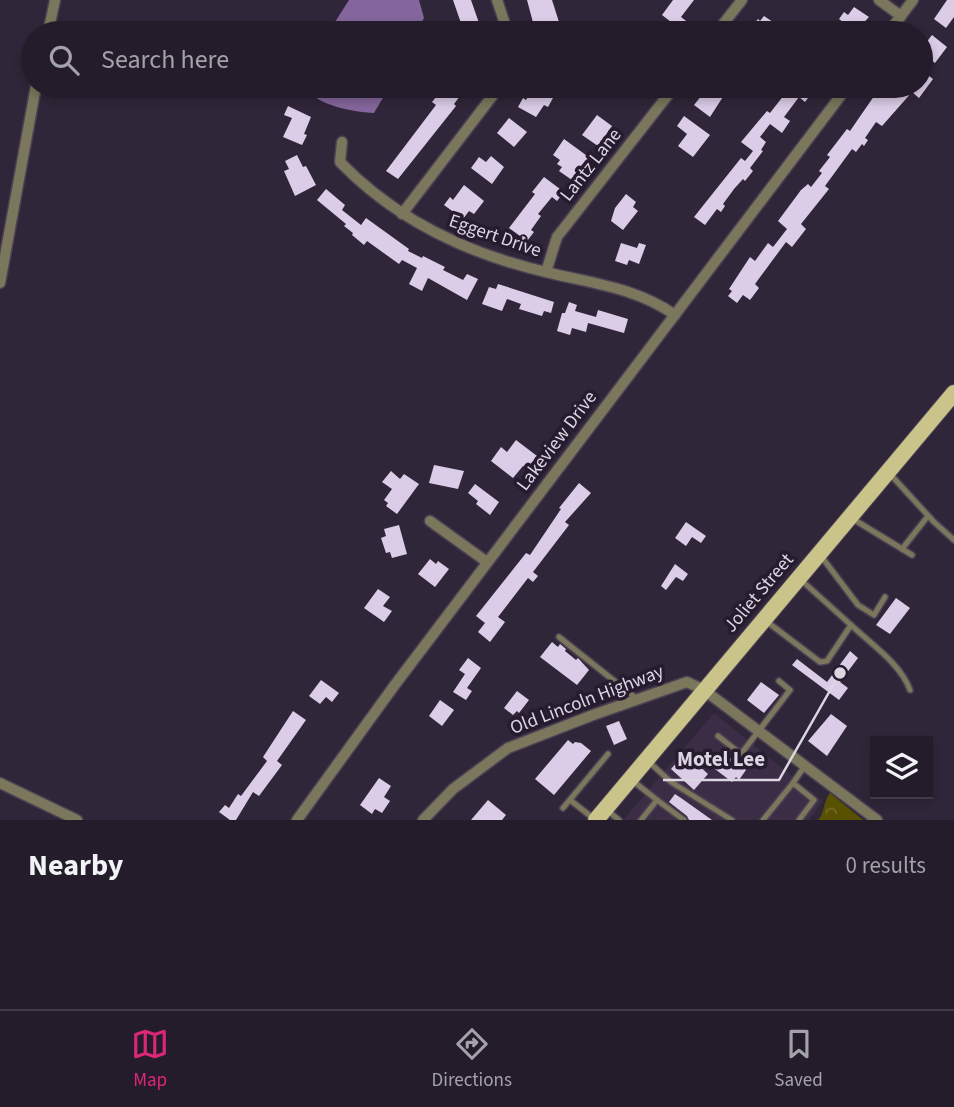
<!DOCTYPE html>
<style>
:root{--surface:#241c2b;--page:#302937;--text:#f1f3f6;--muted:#a3a1a9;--line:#413a47;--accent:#db2777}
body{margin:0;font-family:"Source Sans 3",sans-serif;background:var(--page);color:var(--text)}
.controls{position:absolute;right:21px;bottom:21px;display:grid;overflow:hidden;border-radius:0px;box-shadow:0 4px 10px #0003}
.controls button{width:63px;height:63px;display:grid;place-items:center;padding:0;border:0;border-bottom:2px solid var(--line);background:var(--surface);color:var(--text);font:35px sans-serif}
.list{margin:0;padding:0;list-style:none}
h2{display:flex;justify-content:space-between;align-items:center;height:91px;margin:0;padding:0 28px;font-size:30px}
h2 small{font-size:23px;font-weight:400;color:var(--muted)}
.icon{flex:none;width:38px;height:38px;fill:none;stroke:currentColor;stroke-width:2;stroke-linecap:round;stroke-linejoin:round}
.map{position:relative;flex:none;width:954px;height:820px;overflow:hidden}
.search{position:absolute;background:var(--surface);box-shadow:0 4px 10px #0003;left:21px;right:21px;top:21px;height:77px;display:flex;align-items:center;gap:18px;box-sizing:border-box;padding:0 24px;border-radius:38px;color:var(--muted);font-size:26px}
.sheet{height:189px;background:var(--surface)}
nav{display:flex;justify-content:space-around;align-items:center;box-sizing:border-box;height:98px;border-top:2px solid var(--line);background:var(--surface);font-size:19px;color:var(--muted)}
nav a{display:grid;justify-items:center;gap:4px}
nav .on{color:var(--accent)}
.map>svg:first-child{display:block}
.built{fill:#3b2d46}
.forest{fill:url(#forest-crowns)}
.water{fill:#84669c}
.building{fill:#dbcde7}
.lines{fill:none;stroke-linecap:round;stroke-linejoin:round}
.lane-casing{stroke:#4c4254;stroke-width:8}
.street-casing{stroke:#4c4254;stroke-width:13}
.primary-casing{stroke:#4c4254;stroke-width:18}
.lane{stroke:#7a775c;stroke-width:5}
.street{stroke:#7a775c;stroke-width:10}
.primary{stroke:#cac38a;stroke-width:16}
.labels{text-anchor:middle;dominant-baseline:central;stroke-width:7;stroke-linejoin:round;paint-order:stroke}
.street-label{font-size:19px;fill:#dcd5e2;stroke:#271c2f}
.leader{fill:none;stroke:#dcd5e2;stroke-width:2.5}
.callout-dot{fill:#dcd5e2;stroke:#271c2f;stroke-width:2.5}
.callout-label{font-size:21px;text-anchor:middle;font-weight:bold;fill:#dcd5e2;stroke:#271c2f;stroke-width:7;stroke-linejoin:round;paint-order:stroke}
</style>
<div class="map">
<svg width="954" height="820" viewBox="0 0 954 820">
<defs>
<pattern id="forest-crowns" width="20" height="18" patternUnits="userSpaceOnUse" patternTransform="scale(1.75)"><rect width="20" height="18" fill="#595102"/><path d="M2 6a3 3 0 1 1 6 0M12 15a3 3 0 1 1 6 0" fill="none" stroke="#706927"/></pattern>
</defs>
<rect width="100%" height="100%" fill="#302639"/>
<path class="built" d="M714 713 823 801 809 820H623Z"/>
<path class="forest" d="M830 793 863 820H818C825 813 823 802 830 793Z"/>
<g class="water">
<path d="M349 0H419L424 18 416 33H328Z"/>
<path d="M303 86H390L374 113C351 112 316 105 303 86Z"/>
</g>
<g class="building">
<path d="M453 0H471L479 23 463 29Z"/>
<path d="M527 0H552L559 22 535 30Z"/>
<path d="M673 0H694L681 17 690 24 683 33H668L675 25 662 15Z"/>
<path d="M947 0H954V17L946 28 934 19Z"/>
<path d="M854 7 869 17 854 33H847L839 27 843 22 839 19 844 12 848 15Z"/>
<path d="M764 16 776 24 769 33H747L758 19 760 21Z"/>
<path d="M932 35 947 47 935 63 921 52V42L925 44Z"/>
<path d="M921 70 933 79 919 98 912 92 882 126 876 122 865 138 868 140 864 146 862 144 856 152 852 149 825 186 829 189 801 224 806 229 792 247 786 242 755 284 759 288 750 300 743 295 737 303 728 296 732 291 729 289 750 257 755 261 768 243 773 247 787 229 778 221 801 190 808 184 811 187 822 173 819 171 830 157 827 155 847 129 850 131 881 86H921Z"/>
<path d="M448 86H455L463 92 454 104 456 106 398 179 386 171 436 105 432 102 439 93 442 95Z"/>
<path d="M709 86H723L728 89 710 117 694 105Z"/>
<path d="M797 86H817L805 102 799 97 784 117 790 121 782 133 770 124 760 137 766 142 761 150 763 151 750 168 753 171 745 181 743 179 734 189 723 204 725 206 721 212 717 209 705 225 694 217 741 158 745 161 753 151 741 142 767 111 770 113 784 95 788 98Z"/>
<path d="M538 89 553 98 548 107 544 105 536 117 518 107 523 98 526 100 532 90 536 92Z"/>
<path d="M288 106 311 117 304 134 307 135 302 145 283 137 292 118 284 115Z"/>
<path d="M597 115 612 126 598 146 582 135Z"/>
<path d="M684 116 710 135 693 157 678 146 687 134 677 126Z"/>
<path d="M509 118 527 132 514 147 497 133Z"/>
<path d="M564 139 590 158 572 180 559 171 562 167 557 164 560 160 553 155Z"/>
<path d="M297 155 303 167 306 166 316 185 295 196 284 171 289 169 285 161Z"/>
<path d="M491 156 504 167 492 184 471 168 479 157 486 162Z"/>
<path d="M544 177 564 192 557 201 552 197 538 214 541 216 531 230 534 232 527 241 509 228 535 194 532 192Z"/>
<path d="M464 185 484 201 474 214 469 211 463 219 444 205 450 197 453 200Z"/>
<path d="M326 189 345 205 342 210 361 225 366 218 409 249 408 251 422 258 423 256 445 267 443 270 463 280 467 274 478 279 467 300 428 278 422 291 409 284 417 268 402 260 399 264 367 241 364 245 352 235 353 233 344 226 346 224 317 200Z"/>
<path d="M626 194 636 202 633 207 638 211 623 230 611 221 615 208Z"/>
<path d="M621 243 637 248 639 243 646 245 639 264 629 260 627 265 615 261Z"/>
<path d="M498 284 554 302 551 313 544 311 542 316 519 309 521 304 507 299 502 311 482 304 489 287 496 289Z"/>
<path d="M569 302 577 305 575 311 596 317 598 310 628 319 624 333 588 323 586 332 572 328 570 335 557 331 562 313H565Z"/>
<path d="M516 440 537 456 527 469 523 466 513 478 491 461 501 447 507 452Z"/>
<path d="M434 465 464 471 458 489 429 483Z"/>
<path d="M391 471 400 479 404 474 419 484 397 514 386 506 388 503 384 500 392 489 382 482Z"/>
<path d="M579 483 591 493 565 522 569 525 533 572 538 576 533 582 528 578 498 617 505 622 490 642 478 632 485 623 476 616 526 553 530 555 561 509 559 508Z"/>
<path d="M475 484 499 502 490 515 476 504 478 501 468 493Z"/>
<path d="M686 522 706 536 701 543 692 537 686 546 675 538Z"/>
<path d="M399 525 407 554 392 558 390 552 386 553 381 538 386 536 384 529Z"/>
<path d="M430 559 436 564 438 561 449 569 435 587 418 574Z"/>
<path d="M675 564 688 574 683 581 676 577 666 590 661 586Z"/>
<path d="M378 589 390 597 383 606 392 611 384 622 364 608Z"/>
<path d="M896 598 910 608 890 634 876 625Z"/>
<path d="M552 642 558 647 560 644 566 649 565 651 576 660 578 658 589 670 577 685 540 657Z"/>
<path d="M850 651 858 658 840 682 848 688 839 700 792 665 797 659 827 682Z"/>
<path d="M468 658 481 668 467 688 472 691 466 700 453 692 465 674 459 670Z"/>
<path d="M321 680 339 693 332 702 326 697 320 704 309 696Z"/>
<path d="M761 682 779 695 764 713 747 700Z"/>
<path d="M517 691 529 700 519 713 517 711 513 715 504 708Z"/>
<path d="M440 700 454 710 442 726 429 716Z"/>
<path d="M293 711 306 720 277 761 282 765 259 796 253 792 236 820H230L219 812 225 805 229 808 238 794 241 796 267 761 263 757Z"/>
<path d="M831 714 847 726 827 756 808 741Z"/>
<path d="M619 721 627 739 614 745 606 726Z"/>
<path d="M568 740 573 744 575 742 581 743 591 751 554 795 535 779Z"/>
<path d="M722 752 746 770 739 780 736 777 732 782 711 766Z"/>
<path d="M685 753 708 774 694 790 671 769Z"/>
<path d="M379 778 391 786 384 797 390 801 382 813 375 809 372 814 360 805Z"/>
<path d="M675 794 681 798 712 820H689L687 816 669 802Z"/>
<path d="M488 800 506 815 502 820H471Z"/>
</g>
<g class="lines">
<defs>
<g id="lane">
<path d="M890 474 934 522 954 540"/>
<path d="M853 519 912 555"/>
<path d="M902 549 928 516"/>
<path d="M821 556 858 605 874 615 885 597"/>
<path d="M766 621 820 662 827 661 851 625 800 579"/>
<path d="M851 625C871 644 901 664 910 690"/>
<path d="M559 637 637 699"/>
<path d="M718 736 741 754 790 690 779 681"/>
<path d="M649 762 671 782 732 820"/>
<path d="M633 781 657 800 641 820"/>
<path d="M570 800 593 818"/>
<path d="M657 800 684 820"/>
<path d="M563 808 608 754"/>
<path d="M608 811 619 820"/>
<path d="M763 820 793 783"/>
<path d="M799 820 814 800 793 783 804 767"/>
</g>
<g id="street">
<path d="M497 0 508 33"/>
<path d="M879 0 901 16"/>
<path d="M48 33 55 0"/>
<path d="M716 33 742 0"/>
<path d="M888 33 913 0"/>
<path d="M342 142 340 162C397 221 470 255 550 273 595 284 636 288 675 315"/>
<path d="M402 214 500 86"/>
<path d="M546 272 557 237 675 86"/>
<path d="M0 283 36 86"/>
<path d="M430 521 487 562"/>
<path d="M0 783 77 820"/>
<path d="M297 820 394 686 848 86"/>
<path d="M423 820 453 789 508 748 593 715 687 682 704 690 877 820"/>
</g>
<path id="primary" d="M596 820 954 393"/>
</defs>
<use href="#lane" class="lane-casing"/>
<use href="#street" class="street-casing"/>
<use href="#primary" class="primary-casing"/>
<use href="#lane" class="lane"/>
<use href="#street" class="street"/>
<use href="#primary" class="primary"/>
</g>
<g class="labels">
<g class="street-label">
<text transform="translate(591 165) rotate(-52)">Lantz Lane</text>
<text transform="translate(495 236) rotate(19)">Eggert Drive</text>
<text transform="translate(557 441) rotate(-53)">Lakeview Drive</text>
<text transform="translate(759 593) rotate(-50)">Joliet Street</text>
<text transform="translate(587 700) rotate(-21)">Old Lincoln Highway</text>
</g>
</g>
<path class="leader" d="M840 673L779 780H663"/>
<circle class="callout-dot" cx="840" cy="673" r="7"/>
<g class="callout-label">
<text x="721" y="766">Motel Lee</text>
</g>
</svg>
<div class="controls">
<button><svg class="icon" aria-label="layers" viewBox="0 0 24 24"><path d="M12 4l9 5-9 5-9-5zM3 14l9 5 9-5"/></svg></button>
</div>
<div class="search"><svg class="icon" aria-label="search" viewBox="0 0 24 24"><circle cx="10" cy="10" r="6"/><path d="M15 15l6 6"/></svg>Search here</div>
</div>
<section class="sheet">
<h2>Nearby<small>0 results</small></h2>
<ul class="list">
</ul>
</section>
<nav>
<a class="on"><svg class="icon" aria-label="map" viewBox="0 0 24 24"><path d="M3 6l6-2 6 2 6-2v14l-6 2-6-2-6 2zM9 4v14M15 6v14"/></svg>Map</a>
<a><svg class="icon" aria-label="directions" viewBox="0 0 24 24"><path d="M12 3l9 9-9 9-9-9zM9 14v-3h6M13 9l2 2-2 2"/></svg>Directions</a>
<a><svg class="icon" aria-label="saved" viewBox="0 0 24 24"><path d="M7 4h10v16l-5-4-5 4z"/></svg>Saved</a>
</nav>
